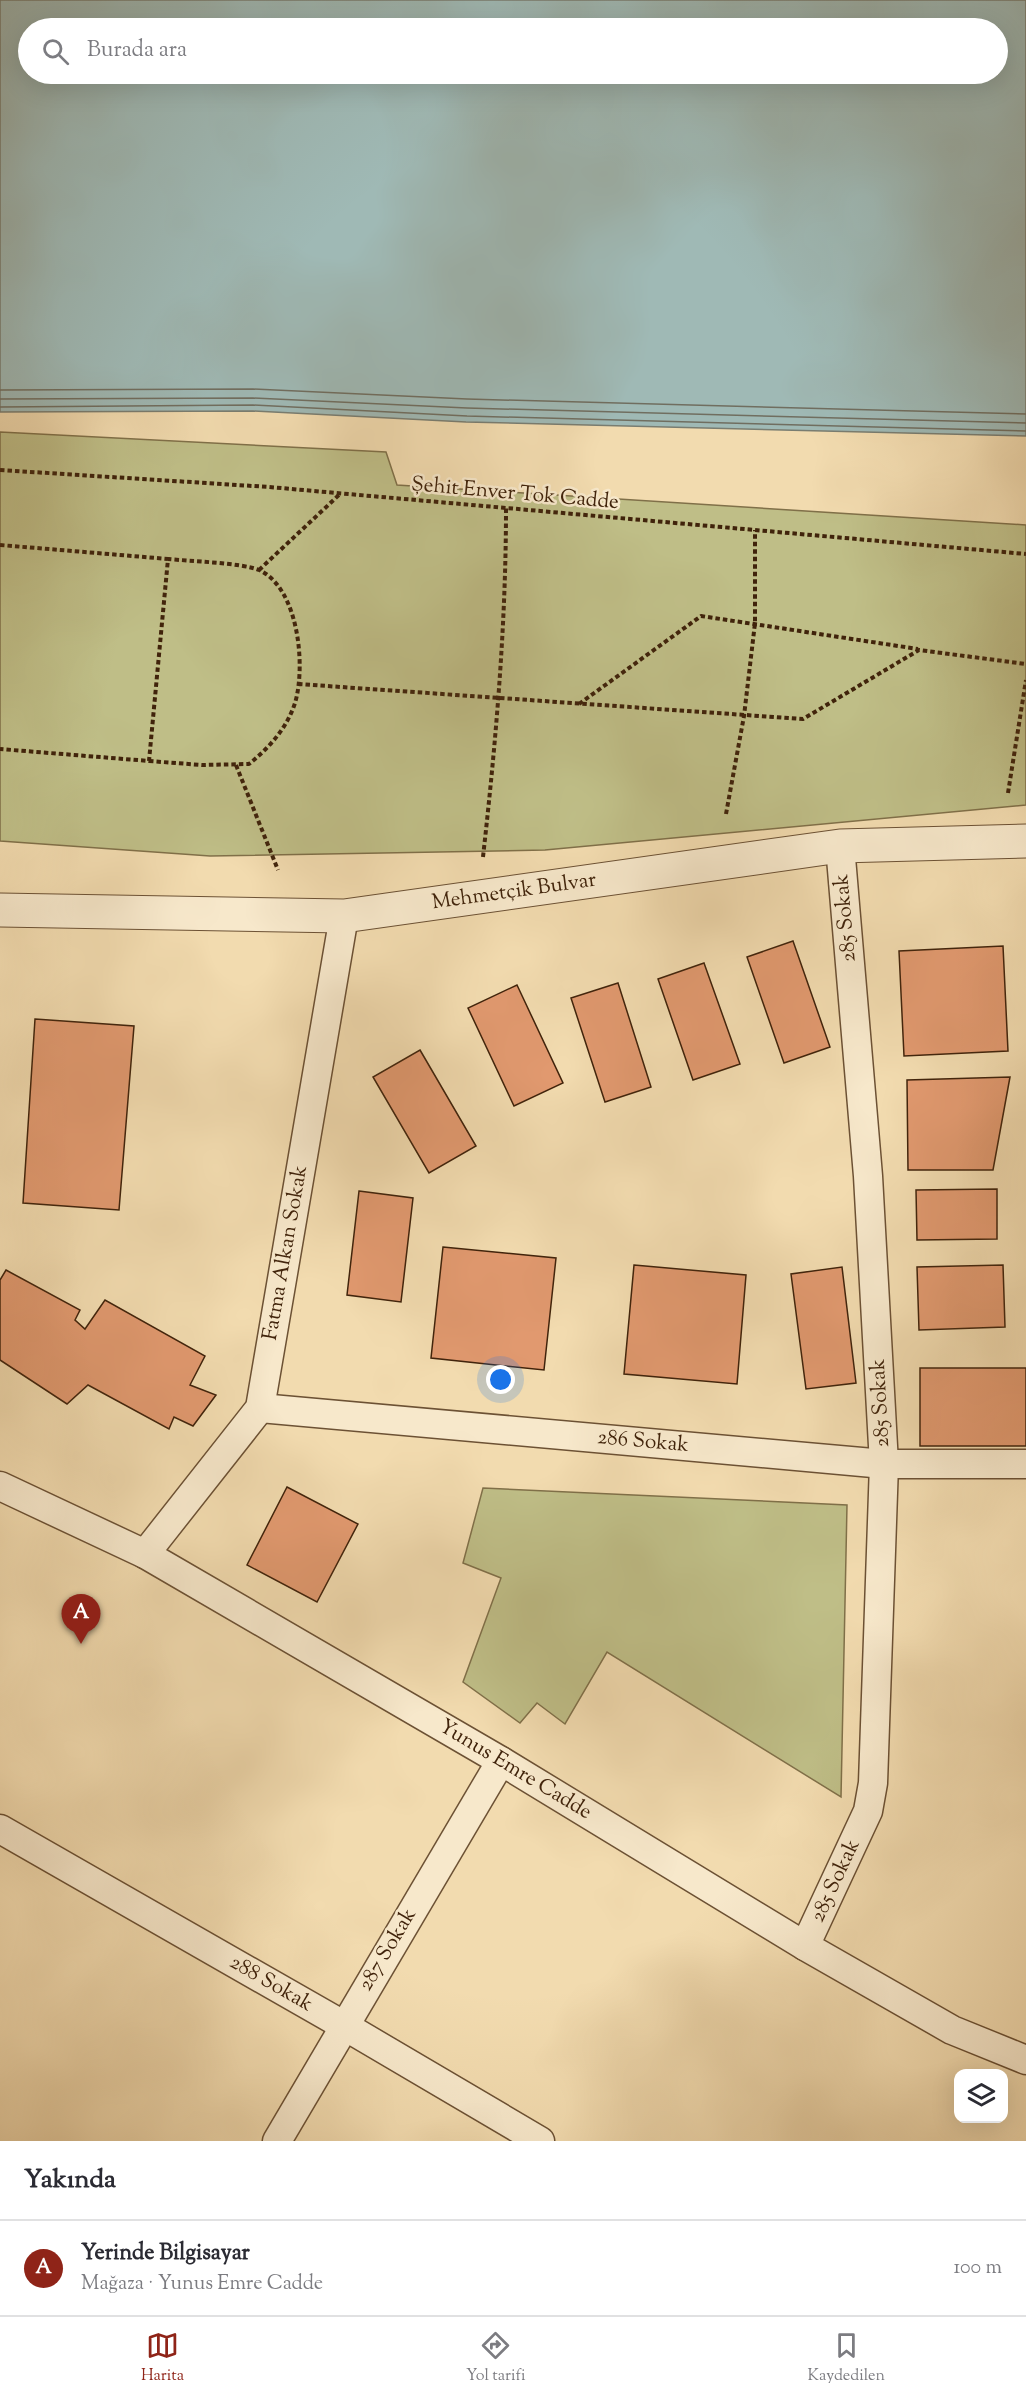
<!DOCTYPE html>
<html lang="tr">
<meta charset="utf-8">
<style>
:root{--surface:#fff;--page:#f2f2f3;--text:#2b2b33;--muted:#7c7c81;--line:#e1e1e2;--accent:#8f2418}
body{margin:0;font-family:"Sorts Mill Goudy",serif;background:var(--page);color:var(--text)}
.controls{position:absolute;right:18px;bottom:18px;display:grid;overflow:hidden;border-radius:12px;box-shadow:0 6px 24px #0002}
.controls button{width:54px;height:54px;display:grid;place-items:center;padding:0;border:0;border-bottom:2px solid var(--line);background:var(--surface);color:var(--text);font:30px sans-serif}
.you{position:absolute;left:501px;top:1380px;width:21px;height:21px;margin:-15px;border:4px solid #fff;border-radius:50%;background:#1a73e8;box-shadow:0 0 0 9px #1a73e833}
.badge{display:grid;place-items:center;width:39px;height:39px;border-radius:50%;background:var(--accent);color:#fff;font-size:20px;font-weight:700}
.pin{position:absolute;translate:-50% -50px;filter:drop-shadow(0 2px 3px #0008)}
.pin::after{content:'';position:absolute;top:32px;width:21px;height:18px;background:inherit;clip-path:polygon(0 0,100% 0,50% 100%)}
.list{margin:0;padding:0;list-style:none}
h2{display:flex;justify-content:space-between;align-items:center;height:78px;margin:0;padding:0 24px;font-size:26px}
h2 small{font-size:20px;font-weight:400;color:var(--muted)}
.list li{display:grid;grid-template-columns:39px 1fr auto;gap:18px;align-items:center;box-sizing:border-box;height:96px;padding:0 24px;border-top:2px solid var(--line)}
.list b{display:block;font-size:22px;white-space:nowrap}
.list p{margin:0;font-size:20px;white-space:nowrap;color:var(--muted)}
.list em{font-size:20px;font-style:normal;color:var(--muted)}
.icon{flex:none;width:33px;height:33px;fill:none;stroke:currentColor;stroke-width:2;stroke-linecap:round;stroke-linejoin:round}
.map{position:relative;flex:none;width:1026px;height:2141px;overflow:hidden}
.search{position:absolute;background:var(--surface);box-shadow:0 6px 24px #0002;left:18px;right:18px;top:18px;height:66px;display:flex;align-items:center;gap:15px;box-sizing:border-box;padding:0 21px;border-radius:33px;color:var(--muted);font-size:22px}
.sheet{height:174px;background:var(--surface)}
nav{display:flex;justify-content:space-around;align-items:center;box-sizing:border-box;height:84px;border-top:2px solid var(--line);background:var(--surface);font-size:16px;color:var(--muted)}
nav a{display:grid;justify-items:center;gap:3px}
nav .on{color:var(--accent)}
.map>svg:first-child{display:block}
.green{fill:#bfbe87;stroke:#807049;stroke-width:1.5}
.water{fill:#9fb9b5;stroke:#797d71;stroke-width:1.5;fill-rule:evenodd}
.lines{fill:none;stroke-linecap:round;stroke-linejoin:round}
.shore{stroke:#706e60;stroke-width:1.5}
.building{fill:#e1996f;stroke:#40230b;stroke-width:1.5}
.minor-casing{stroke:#6c5134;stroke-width:31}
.tertiary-casing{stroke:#6c5134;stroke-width:35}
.path{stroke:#40230b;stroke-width:4;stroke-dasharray:4.5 3;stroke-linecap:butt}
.minor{stroke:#f7e8cb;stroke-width:28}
.tertiary{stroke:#f7e8cb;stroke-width:33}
.labels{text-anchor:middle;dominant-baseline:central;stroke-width:5;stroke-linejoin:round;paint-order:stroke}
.street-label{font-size:21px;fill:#40230b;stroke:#f7e8cb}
</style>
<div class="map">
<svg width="1026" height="2141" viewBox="0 0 1026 2141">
<rect width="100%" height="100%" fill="#f2dbaf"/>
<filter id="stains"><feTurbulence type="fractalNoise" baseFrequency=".00333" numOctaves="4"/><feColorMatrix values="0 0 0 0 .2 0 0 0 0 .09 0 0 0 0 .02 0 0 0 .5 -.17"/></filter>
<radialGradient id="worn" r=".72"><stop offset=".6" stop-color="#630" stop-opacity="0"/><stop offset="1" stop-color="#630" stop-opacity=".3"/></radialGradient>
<g class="green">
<path d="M0 432 386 452 397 485 1026 525V805L545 850 210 856 0 841Z"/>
<path d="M483 1488 847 1505 841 1797 607 1652 565 1724 537 1703 520 1723 463 1682 501 1578 463 1563Z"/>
</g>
<path class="water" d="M0 0H1026V436L466 422 253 411 0 412ZM28 28H998V74H28Z"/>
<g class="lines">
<g class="shore">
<path d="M0 390 253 389 467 399 1026 414"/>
<path d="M0 399 253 398 467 408 1026 423"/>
<path d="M0 407 253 405 467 416 1026 431"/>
</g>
</g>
<g class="building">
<path d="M793 941 830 1047 784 1063 747 957Z"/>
<path d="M1003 946 1008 1051 904 1056 899 951Z"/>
<path d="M704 963 740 1064 693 1080 658 979Z"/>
<path d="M618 983 651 1087 605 1102 571 998Z"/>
<path d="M517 985 563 1083 514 1106 468 1008Z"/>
<path d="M35 1019 134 1026 119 1210 23 1203Z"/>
<path d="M420 1050 476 1146 429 1173 373 1077Z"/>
<path d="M1010 1077 993 1170H908L907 1080Z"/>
<path d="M997 1189V1239L917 1240 916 1190Z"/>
<path d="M359 1191 413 1198 401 1302 347 1295Z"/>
<path d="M443 1247 556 1258 544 1370 431 1358Z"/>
<path d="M634 1265 746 1275 737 1384 624 1374Z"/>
<path d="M1003 1265 1005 1327 919 1330 917 1267Z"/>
<path d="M842 1267 856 1383 806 1389 791 1274Z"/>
<path d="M6 1270 80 1310 75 1320 85 1329 105 1300 205 1356 190 1385 216 1395 193 1426 174 1417 169 1429 88 1385 67 1404 0 1360V1280Z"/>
<rect x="920" y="1368" width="106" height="78"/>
<path d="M287 1487 358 1524 317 1602 247 1565Z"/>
</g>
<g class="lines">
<defs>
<g id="minor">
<path d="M260 1408 884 1464H1026"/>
<path d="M0 1486 145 1554 501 1761 805 1946 952 2030 1026 2060"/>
<path d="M145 1554 260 1408 344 916"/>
<path d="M0 1829 343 2025 540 2141"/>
<path d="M805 1946 868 1811 873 1783 884 1464 868 1176 840 846"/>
<path d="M277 2141 501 1761"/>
</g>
<path id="tertiary" d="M0 910 344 916 840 846 1026 841"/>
</defs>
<use href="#minor" class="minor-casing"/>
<use href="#tertiary" class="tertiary-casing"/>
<g class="path">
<path d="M0 470 269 487 1026 554"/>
<path d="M0 545 168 559 149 761 0 749"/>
<path d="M259 570 340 494"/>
<path d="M298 684 803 719 919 650 1026 664"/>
<path d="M579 704 701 616 918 649"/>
<path d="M149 761 202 765 249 764C269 748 287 728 295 703 306 667 299 588 259 570 243 563 188 561 168 559"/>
<path d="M236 765 278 870"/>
<path d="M1008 793 1026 680"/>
<path d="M726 814 744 716 755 623V530"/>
<path d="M483 857C496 741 506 625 506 508"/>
</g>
<use href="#minor" class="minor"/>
<use href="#tertiary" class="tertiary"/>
</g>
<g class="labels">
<g class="street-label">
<text transform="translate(515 494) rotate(5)">Şehit Enver Tok Cadde</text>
<text transform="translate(514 892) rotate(-8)">Mehmetçik Bulvar</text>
<text transform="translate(846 918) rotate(-95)">285 Sokak</text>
<text transform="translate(286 1253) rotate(-80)">Fatma Alkan Sokak</text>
<text transform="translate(881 1403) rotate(-93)">285 Sokak</text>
<text transform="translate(643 1442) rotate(5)">286 Sokak</text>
<text transform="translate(515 1770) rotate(31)">Yunus Emre Cadde</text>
<text transform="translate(836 1881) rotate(-65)">285 Sokak</text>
<text transform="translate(388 1950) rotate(-59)">287 Sokak</text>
<text transform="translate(271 1984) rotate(30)">288 Sokak</text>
</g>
</g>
<rect width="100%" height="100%" filter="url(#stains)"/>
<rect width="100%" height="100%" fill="url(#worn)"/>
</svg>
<div class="controls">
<button><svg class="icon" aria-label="layers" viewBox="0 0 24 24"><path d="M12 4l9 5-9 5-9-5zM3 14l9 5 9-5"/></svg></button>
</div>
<div class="you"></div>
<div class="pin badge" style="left:81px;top:1644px">A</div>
<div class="search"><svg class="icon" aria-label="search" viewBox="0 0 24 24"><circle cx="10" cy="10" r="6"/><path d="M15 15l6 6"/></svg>Burada ara</div>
</div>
<section class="sheet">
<h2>Yakında<small></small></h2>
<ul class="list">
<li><span class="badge">A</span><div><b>Yerinde Bilgisayar</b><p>Mağaza · Yunus Emre Cadde</p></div><em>100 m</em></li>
</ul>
</section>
<nav>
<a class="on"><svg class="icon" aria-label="map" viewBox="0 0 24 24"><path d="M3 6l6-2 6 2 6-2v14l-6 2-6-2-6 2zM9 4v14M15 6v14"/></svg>Harita</a>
<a><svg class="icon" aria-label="directions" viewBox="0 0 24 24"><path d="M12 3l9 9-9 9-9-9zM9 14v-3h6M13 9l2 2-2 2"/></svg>Yol tarifi</a>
<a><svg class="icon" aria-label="saved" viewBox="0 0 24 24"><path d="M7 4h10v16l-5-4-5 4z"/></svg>Kaydedilen</a>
</nav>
